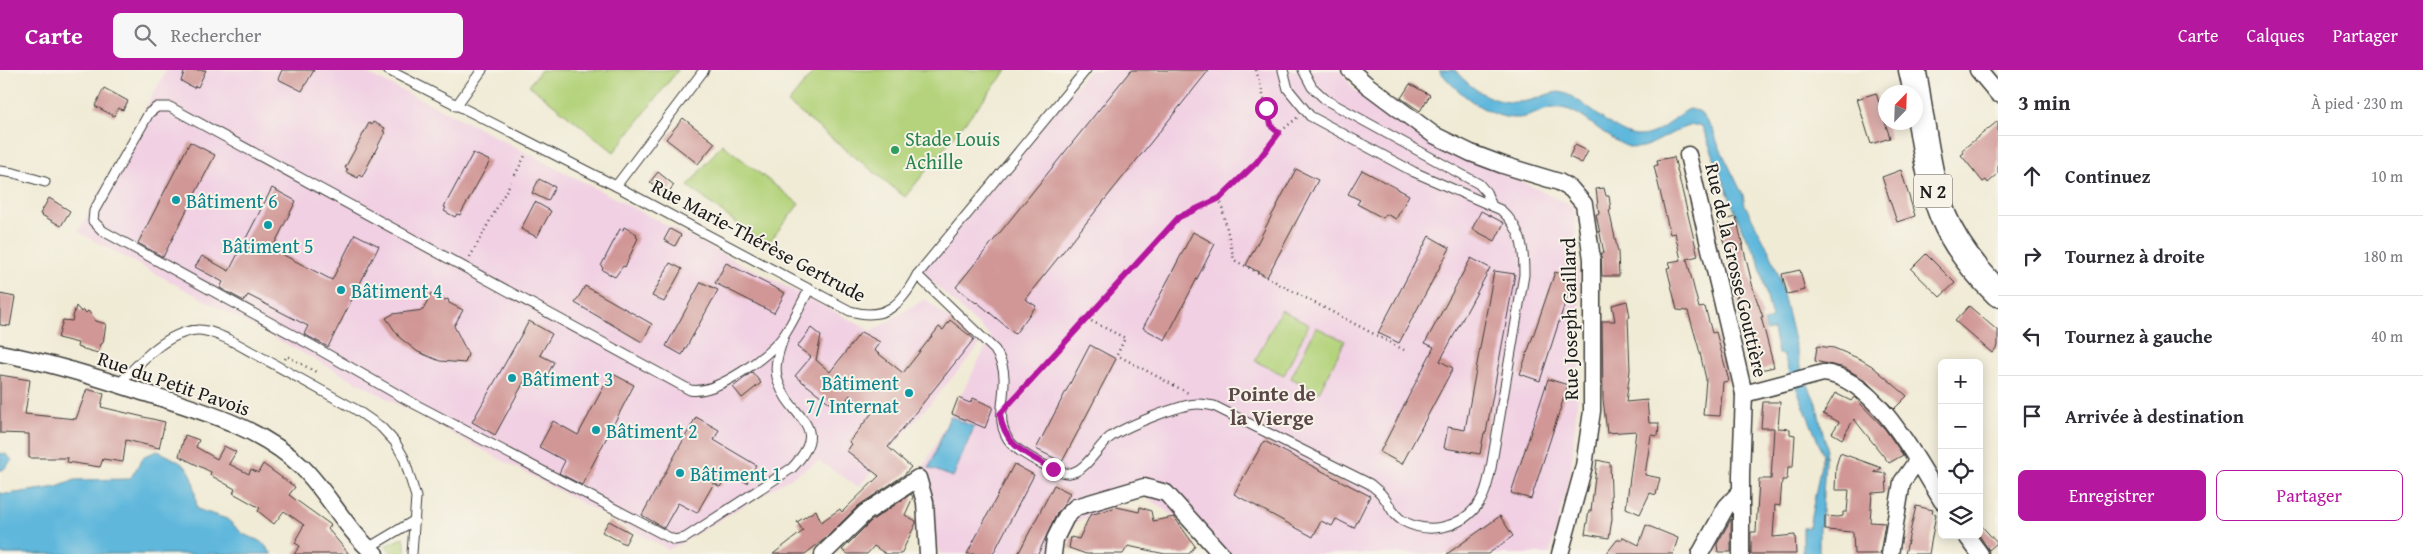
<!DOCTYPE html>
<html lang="fr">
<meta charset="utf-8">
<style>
:root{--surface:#fff;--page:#f7f7f7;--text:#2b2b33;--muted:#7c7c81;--line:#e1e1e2;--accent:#b5179e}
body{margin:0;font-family:"Gentium Book Plus",serif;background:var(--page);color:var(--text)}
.controls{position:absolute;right:15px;bottom:15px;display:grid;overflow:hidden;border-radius:8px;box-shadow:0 2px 12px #0003}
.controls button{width:45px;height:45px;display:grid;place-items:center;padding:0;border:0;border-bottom:1px solid var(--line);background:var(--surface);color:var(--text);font:25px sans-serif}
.compass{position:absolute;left:1878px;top:15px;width:45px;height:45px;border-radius:50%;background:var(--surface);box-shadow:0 2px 12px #0003;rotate:23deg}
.stop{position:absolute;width:15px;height:15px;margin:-11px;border:4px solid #b5179e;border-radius:50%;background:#fff}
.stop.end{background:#b5179e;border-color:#fff;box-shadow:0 1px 5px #0008}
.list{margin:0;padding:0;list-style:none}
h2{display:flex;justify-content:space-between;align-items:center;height:65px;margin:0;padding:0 20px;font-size:21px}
h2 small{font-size:16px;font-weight:400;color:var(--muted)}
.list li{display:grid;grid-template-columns:32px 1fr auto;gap:15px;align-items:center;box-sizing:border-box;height:80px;padding:0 20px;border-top:1px solid var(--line)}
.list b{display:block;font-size:19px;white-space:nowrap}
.list em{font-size:16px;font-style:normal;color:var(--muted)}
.actions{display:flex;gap:10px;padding:15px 20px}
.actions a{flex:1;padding:11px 0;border:1px solid var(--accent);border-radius:8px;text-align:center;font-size:18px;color:var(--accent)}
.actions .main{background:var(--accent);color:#fff}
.icon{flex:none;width:28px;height:28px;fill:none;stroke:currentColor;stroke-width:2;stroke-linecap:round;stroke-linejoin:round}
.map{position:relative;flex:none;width:1998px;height:484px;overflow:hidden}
header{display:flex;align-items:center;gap:30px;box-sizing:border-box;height:70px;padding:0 25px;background:var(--accent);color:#fff}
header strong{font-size:24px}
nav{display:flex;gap:28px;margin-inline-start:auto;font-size:18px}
.search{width:350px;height:45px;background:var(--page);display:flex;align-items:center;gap:12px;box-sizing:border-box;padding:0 18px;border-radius:8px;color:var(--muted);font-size:19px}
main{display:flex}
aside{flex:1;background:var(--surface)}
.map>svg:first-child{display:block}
.built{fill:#f1d0e3}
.green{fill:#b4d37b;stroke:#68784c}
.water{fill:#5fb7dc;stroke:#3e6a7c}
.building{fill:#d09796}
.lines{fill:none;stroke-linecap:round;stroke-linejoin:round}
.lane-casing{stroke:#3c3b38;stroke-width:11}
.street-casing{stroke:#3c3b38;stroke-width:19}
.primary-casing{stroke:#3c3b38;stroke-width:29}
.path{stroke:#3c3b38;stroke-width:2.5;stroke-dasharray:1 4;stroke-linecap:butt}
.lane{stroke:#fff;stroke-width:9}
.street{stroke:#fff;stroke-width:16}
.primary{stroke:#fff;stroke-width:26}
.route{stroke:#b5179e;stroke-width:6}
.leisure-dot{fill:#2e9e5b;stroke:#f7f3e8;stroke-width:2}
.culture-dot{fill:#0f9aa8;stroke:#f7f3e8;stroke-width:2}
.labels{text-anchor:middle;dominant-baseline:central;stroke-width:4;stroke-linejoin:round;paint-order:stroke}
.shield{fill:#f7f3e8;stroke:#5e5c59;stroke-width:1}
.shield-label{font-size:19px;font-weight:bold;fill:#1c1c1c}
.leisure-label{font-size:20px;fill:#27864d;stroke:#f7f3e8;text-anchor:start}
.culture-label{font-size:20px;fill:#0d838f;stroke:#f7f3e8;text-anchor:start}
.street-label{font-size:20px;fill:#1c1c1c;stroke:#f7f3e8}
.neighbourhood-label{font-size:21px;font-weight:bold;fill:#5b4747;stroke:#f7f3e8}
</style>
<header>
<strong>Carte</strong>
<div class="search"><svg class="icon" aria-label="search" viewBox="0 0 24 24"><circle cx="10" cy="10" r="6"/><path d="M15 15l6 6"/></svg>Rechercher</div>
<nav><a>Carte</a><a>Calques</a><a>Partager</a></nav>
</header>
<main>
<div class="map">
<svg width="1998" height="484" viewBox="0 0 1998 484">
<rect width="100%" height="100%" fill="#f7f3e8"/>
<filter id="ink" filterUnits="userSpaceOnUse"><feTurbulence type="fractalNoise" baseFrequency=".02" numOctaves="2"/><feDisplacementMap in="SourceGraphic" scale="10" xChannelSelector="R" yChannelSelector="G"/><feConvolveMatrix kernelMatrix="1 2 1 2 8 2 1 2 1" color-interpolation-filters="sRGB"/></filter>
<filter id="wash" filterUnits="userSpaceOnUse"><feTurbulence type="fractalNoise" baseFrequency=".0096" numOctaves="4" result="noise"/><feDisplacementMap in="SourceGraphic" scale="20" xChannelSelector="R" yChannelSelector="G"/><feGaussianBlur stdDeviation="1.12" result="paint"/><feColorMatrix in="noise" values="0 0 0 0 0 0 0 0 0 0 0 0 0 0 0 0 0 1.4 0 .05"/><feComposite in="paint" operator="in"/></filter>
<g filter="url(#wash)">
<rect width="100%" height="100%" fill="#f0ebd5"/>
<g class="built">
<path d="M166 0H360L463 50 872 261 925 229 980 275 859 417 819 391 669 480 78 162Z"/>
<path d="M1089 0H1340L1355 21 1525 113 1574 137 1582 270 1572 395 1550 484H1226L1207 468 1141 424 1072 454 1064 484H940L918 408 991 267 921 201Z"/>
</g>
<g class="green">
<path d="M541 0H678L614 82 529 15Z"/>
<path d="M815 0H1007L905 127 788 33Z"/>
<path d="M722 74 799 134 766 176 688 116Z"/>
<path d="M1281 240 1309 254 1284 305 1255 291Z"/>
<path d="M1316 257 1345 271 1319 322 1291 308Z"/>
<path d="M404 467 406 484H393L385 476Z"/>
</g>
<g class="water">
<path d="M1439 0H1455C1476 25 1503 39 1535 29 1544 26 1555 20 1564 23 1588 32 1616 67 1640 66 1659 65 1673 48 1689 39L1699 41 1713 60 1718 74 1743 125 1745 135 1770 182 1779 207 1800 296 1816 333 1826 375 1821 456H1819V484H1803V458L1809 457 1823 384 1783 285 1778 284 1773 260 1766 261 1764 251 1772 249 1757 185 1743 162 1702 56C1684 49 1656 78 1635 78 1614 77 1585 43 1566 39 1547 34 1535 47 1518 48 1490 50 1455 21 1439 0Z"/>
<path d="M950 346 974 357 953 407 929 398Z"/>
<path d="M158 381C196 399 192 400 197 439L227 449 243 464 262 472 272 484H0V423L8 424 57 417 75 410 130 409 144 386Z"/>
<path d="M0 383 6 384 12 390 3 400H0Z"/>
</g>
<g id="blocks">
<g class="building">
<path d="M185 0H206L198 17 195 16 194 18 181 11Z"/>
<path d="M282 0H314L302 21 278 9Z"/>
<path d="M1131 0H1209L1025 229 1036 236 1015 264 977 232 976 233 956 217Z"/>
<path d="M1410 14 1430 25 1420 41 1401 28Z"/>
<path d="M104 18 128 31 123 40 118 38 114 46 95 36Z"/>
<path d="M1876 23 1890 68 1871 74 1857 29Z"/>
<path d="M683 48 715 73 698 94 666 69Z"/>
<path d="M1998 51V104L1988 113 1986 110 1983 112 1961 85 1964 83 1962 80Z"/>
<path d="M373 52 385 58 383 61 385 62 362 107 359 105 358 108 346 102 348 99 345 98 369 53 372 55Z"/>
<path d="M190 72 215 85 163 187 138 173Z"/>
<path d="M1575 75 1588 81 1582 93 1569 87Z"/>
<path d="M473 83 490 91 460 145 457 144 455 147 444 141 446 138 444 137Z"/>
<path d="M1674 87 1698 186 1687 189 1690 202 1699 238 1705 237 1712 263 1716 262 1729 311 1723 312 1720 346 1703 345 1706 309 1699 279 1688 241 1677 240 1667 198 1671 197 1669 192 1681 190 1675 163 1670 164 1654 96 1658 95 1657 90Z"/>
<path d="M1296 99 1318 110 1267 207 1246 195Z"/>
<path d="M1362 100 1409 125 1396 149 1386 144 1383 148 1357 134 1360 130 1348 124Z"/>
<path d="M1901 100 1915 146 1897 152 1882 107Z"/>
<path d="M658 102 674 115 667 124 650 112Z"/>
<path d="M539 109 555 117 548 131 532 123Z"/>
<path d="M272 118 296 131 272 179 332 210 355 164 379 176 328 277 304 264 308 256 248 225 244 231 220 218 223 212 195 197 202 186 229 201Z"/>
<path d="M1604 118 1606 126H1609L1611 140H1609L1618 182 1619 206H1602L1601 183H1604L1596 144H1599L1596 119Z"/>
<path d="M49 128 70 141 61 156 40 144Z"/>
<path d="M535 132 551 141 537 167 521 159Z"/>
<path d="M1481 141 1504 153 1495 171 1472 159Z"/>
<path d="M1736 147 1754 222 1763 247H1761L1774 297 1756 301 1738 239 1736 226H1738L1718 151Z"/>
<path d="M624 157 637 164 636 167 638 168 625 197 623 196 615 207 602 200 603 198 601 196 620 159 623 160Z"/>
<path d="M670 159 681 165 675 176 664 170Z"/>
<path d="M1193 162 1215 174 1165 270 1143 258Z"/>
<path d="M1429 166 1450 178 1399 273 1378 263Z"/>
<path d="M1926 184 1955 213 1940 227 1911 199Z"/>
<path d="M1471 188 1490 198 1440 291 1453 298 1402 394 1380 382 1434 277 1425 273Z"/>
<path d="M670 193 682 199 664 232 652 226Z"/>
<path d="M726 193 785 223 774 243 715 213Z"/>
<path d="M1800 200 1805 220 1787 224 1782 204Z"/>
<path d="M1494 201 1515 204 1486 363H1484L1480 384 1444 378 1448 357 1465 360Z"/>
<path d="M1555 202 1573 208 1540 311 1520 304Z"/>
<path d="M701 212 718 220 682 285 666 276Z"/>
<path d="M585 216 652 254 642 272 575 233Z"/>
<path d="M431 223 445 230 448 229 449 233 463 240 454 256 468 284 465 293 440 291 418 282 400 268 386 248 393 244 423 240Z"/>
<path d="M0 224 15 227 10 256 0 255Z"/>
<path d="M1627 231 1630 247H1628L1630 300 1626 332 1647 330 1649 353H1659L1658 366 1651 365 1645 405 1660 408 1656 425 1650 423 1640 444 1626 438 1636 361 1607 363 1603 329 1602 251H1615L1612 235Z"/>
<path d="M76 236 81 242 83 240 86 243 88 241 96 251 106 254 103 273 101 274 98 283 77 277 78 273 58 268 63 250 72 251Z"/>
<path d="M1969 236 1998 261V276L1992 283 1955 251Z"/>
<path d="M950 250 974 269 888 377 911 397 904 405 858 436 826 468 805 484H773L803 461 797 452 816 440 821 452 840 439 842 442 879 406 847 381 852 374 849 372 872 343 850 325 839 340 795 306 811 287 797 277 811 258 821 266 816 290 830 302 861 262 880 272 874 280 903 303 939 257 943 260Z"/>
<path d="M529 251 552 264 540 285 554 292 541 318 525 310 495 365 472 352Z"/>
<path d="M1090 275 1116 289 1062 392 1036 379Z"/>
<path d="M1817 276 1834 278 1860 289 1872 296 1907 326 1894 339 1865 310 1845 298 1815 291Z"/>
<path d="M752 302 761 313 742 328 733 317Z"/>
<path d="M611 303 634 315 582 415 559 403 565 391 539 377 553 351 578 365Z"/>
<path d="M0 305 30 310 25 344 76 349 87 319 104 324 101 337 165 352 159 378 126 370 123 392 103 389 100 397 67 392 68 388H29V364L0 363Z"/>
<path d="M1548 309 1568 315 1531 429 1511 423Z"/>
<path d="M1835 323 1851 331 1854 327 1885 359 1903 385 1889 393 1854 349 1842 369 1832 363 1839 352 1823 344Z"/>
<path d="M958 328 970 333 973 328 993 337 985 358 952 344Z"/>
<path d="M1763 332H1780L1778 358 1790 359V364L1795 365 1793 397H1788L1787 410H1782L1780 436 1775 435 1773 467 1795 465 1796 484H1751V462H1756L1759 409H1771L1774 358H1761Z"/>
<path d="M696 347 719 360 714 370 756 395 747 413 729 403 720 417 714 413 697 443 678 433 664 458 642 445Z"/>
<path d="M185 365 199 370 196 377 217 389 224 376 236 382 229 394 249 404 251 399 258 403 263 394 295 417 289 425 331 455 328 459 349 484H294L300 476 295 473 297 470 296 469 304 455 284 441 274 454 258 441 260 438 233 423 235 419 210 405 211 402 179 386Z"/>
<path d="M1264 371 1370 426 1354 458 1336 449 1332 456 1321 451 1313 467 1234 424Z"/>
<path d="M1840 383 1882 398 1874 402 1886 404 1887 422 1872 423 1870 452 1885 453 1880 484H1854L1853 462 1825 460V446L1838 447 1843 446V442H1847L1849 420H1835L1836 396Z"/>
<path d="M1597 390 1610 393 1612 449 1609 468 1585 464 1589 441H1591Z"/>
<path d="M1014 394 1034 405 993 484H967Z"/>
<path d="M1054 415 1070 423 1063 436 1057 443 1038 484H1018Z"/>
<path d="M911 424 913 427 905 445 916 451V453L901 484H886L874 476 867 484H848L842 480 871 451Z"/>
<path d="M1916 436 1933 440 1932 443 1936 444 1929 484H1905Z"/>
<path d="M1117 437 1139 442 1140 437 1151 441 1153 451 1174 447 1195 476 1189 484H1165L1128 476 1123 484H1086L1069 478 1071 467 1079 469 1090 445Z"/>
<path d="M1500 446 1513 466 1488 484H1447Z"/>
<path d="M1731 449V482H1718L1717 474Z"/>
<path d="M609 451 631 463 625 474 602 462Z"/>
<path d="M1979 453 1997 473 1989 480 1979 465Z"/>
<path d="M1646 455 1678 468 1673 484H1606L1617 470H1622L1623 467 1639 475Z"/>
</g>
</g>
</g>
<g filter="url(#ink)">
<use href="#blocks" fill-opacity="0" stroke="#3c3b38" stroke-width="1"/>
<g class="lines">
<defs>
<g id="lane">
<path d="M388 0 616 116 850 241C885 251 901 235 917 205L1086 0"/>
<path d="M1303 0 1312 17 1326 30 1479 114 1486 122 1492 136"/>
<path d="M456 36 482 0"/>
<path d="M0 101 14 103 45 112"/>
<path d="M616 116 704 0"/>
<path d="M917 205 995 280C1000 288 1004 298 1004 308 1005 331 994 355 1012 374 1020 383 1058 405 1070 403 1086 401 1097 378 1109 368 1124 357 1180 334 1198 334 1203 334 1209 335 1214 336L1370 414C1373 417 1378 420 1381 424 1389 432 1392 445 1403 451 1427 464 1458 459 1476 437 1485 427 1488 412 1491 398L1524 205C1524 178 1522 159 1501 140L1414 102 1310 46 1288 19 1283 0"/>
<path d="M784 266C779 281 773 296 778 311 791 351 833 354 792 398L685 468 674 470 409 331 313 276 103 161 93 151 94 141 149 43 157 37H170L690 320C716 325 771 285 785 264 794 250 801 234 809 220"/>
<path d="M119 314C138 294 166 262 197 260 208 259 220 266 230 270L355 339 381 357 395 372 404 388 416 427 412 484"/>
<path d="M368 478 415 450"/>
</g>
<g id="street">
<path d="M1350 0 1367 15 1434 65 1471 83 1503 95 1559 112 1571 119 1584 134 1592 189V341L1584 396 1560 484"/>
<path d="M1978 0 1998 24"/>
<path d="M1688 85 1744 324 1741 405V484"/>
<path d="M0 283C47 292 93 306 139 321 195 339 258 355 302 397 329 424 346 460 375 484"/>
<path d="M1744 324 1823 303C1875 307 1917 390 1942 431"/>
<path d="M1966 465 1980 484"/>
<path d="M823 484 865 443 918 408 925 432 928 484"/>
<path d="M1053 484 1055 469 1066 447 1076 437 1144 417 1166 423 1221 484"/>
<path d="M1700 484 1726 437 1740 422"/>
<path d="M1890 484 1902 412 1917 391"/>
</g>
<path id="primary" d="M1912 0C1917 18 1918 38 1922 57 1934 131 1942 168 1998 223"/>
</defs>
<use href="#lane" class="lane-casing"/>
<use href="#street" class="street-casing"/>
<use href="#primary" class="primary-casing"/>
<g class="path">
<path d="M1256 0 1272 57 1279 63"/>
<path d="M515 105 526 84"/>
<path d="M1220 128 1234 190 1404 280"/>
<path d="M470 187 511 112"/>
<path d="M1087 249 1125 268 1117 285 1190 324"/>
<path d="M285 289 287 286 316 302 315 304"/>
<path d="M1015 328 1179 147 1220 128 1256 93 1279 63 1298 47"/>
</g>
<use href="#lane" class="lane"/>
<use href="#street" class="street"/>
<use href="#primary" class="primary"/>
</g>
</g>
<g class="lines" filter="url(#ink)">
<path class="route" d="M1053 399C1027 384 1004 376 1000 344L1179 147 1220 128 1256 93 1279 63 1272 57 1266 38"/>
</g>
<circle class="leisure-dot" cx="895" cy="80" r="5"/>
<g class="culture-dot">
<circle cx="176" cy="130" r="5"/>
<circle cx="268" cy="155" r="5"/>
<circle cx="341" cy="220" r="5"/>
<circle cx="512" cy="308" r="5"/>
<circle cx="909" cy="323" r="5"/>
<circle cx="596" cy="360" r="5"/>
<circle cx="680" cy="403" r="5"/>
</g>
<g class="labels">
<rect class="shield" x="1914" y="104.5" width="38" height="33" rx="4"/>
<g class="shield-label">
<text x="1933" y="121">N 2</text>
</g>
<g class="leisure-label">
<text x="905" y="68">Stade Louis<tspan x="905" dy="23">Achille</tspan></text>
</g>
<g class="culture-label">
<text x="186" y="130">Bâtiment 6</text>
<text x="268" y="175" text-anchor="middle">Bâtiment 5</text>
<text x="351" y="220">Bâtiment 4</text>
<text x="522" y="308">Bâtiment 3</text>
<text x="899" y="312" text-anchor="end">Bâtiment<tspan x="899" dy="23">7/ Internat</tspan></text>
<text x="606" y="360">Bâtiment 2</text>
<text x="690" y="403">Bâtiment 1</text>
</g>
<g class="street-label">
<text transform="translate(759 170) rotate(28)">Rue Marie-Thérèse Gertrude</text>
<text transform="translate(1737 200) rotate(77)">Rue de la Grosse Gouttière</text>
<text transform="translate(1569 249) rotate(-91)">Rue Joseph Gaillard</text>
<text transform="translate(174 313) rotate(19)">Rue du Petit Pavois</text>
</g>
<g class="neighbourhood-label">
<text x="1272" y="323">Pointe de<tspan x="1272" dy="24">la Vierge</tspan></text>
</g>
</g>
</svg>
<div class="controls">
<button>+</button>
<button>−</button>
<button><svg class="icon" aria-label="locate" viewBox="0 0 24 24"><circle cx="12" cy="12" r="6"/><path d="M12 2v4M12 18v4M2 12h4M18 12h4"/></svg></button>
<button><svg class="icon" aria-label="layers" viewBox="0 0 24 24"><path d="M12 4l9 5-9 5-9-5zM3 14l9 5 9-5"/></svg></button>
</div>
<svg class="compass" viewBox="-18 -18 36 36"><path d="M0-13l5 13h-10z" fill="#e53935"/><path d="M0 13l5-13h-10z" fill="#7c7c81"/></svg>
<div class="stop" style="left:1266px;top:38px"></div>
<div class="stop end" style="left:1053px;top:399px"></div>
</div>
<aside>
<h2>3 min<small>À pied · 230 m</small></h2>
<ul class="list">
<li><svg class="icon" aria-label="ahead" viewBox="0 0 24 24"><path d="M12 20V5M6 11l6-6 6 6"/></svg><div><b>Continuez</b></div><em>10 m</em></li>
<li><svg class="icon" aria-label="right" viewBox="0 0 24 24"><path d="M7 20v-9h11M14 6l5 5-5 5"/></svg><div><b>Tournez à droite</b></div><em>180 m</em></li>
<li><svg class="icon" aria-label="left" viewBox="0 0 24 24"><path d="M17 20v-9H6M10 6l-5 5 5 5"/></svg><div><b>Tournez à gauche</b></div><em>40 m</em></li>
<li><svg class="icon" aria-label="arrive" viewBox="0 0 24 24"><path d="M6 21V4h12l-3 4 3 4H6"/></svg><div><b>Arrivée à destination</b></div></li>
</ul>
<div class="actions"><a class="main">Enregistrer</a><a>Partager</a></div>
</aside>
</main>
